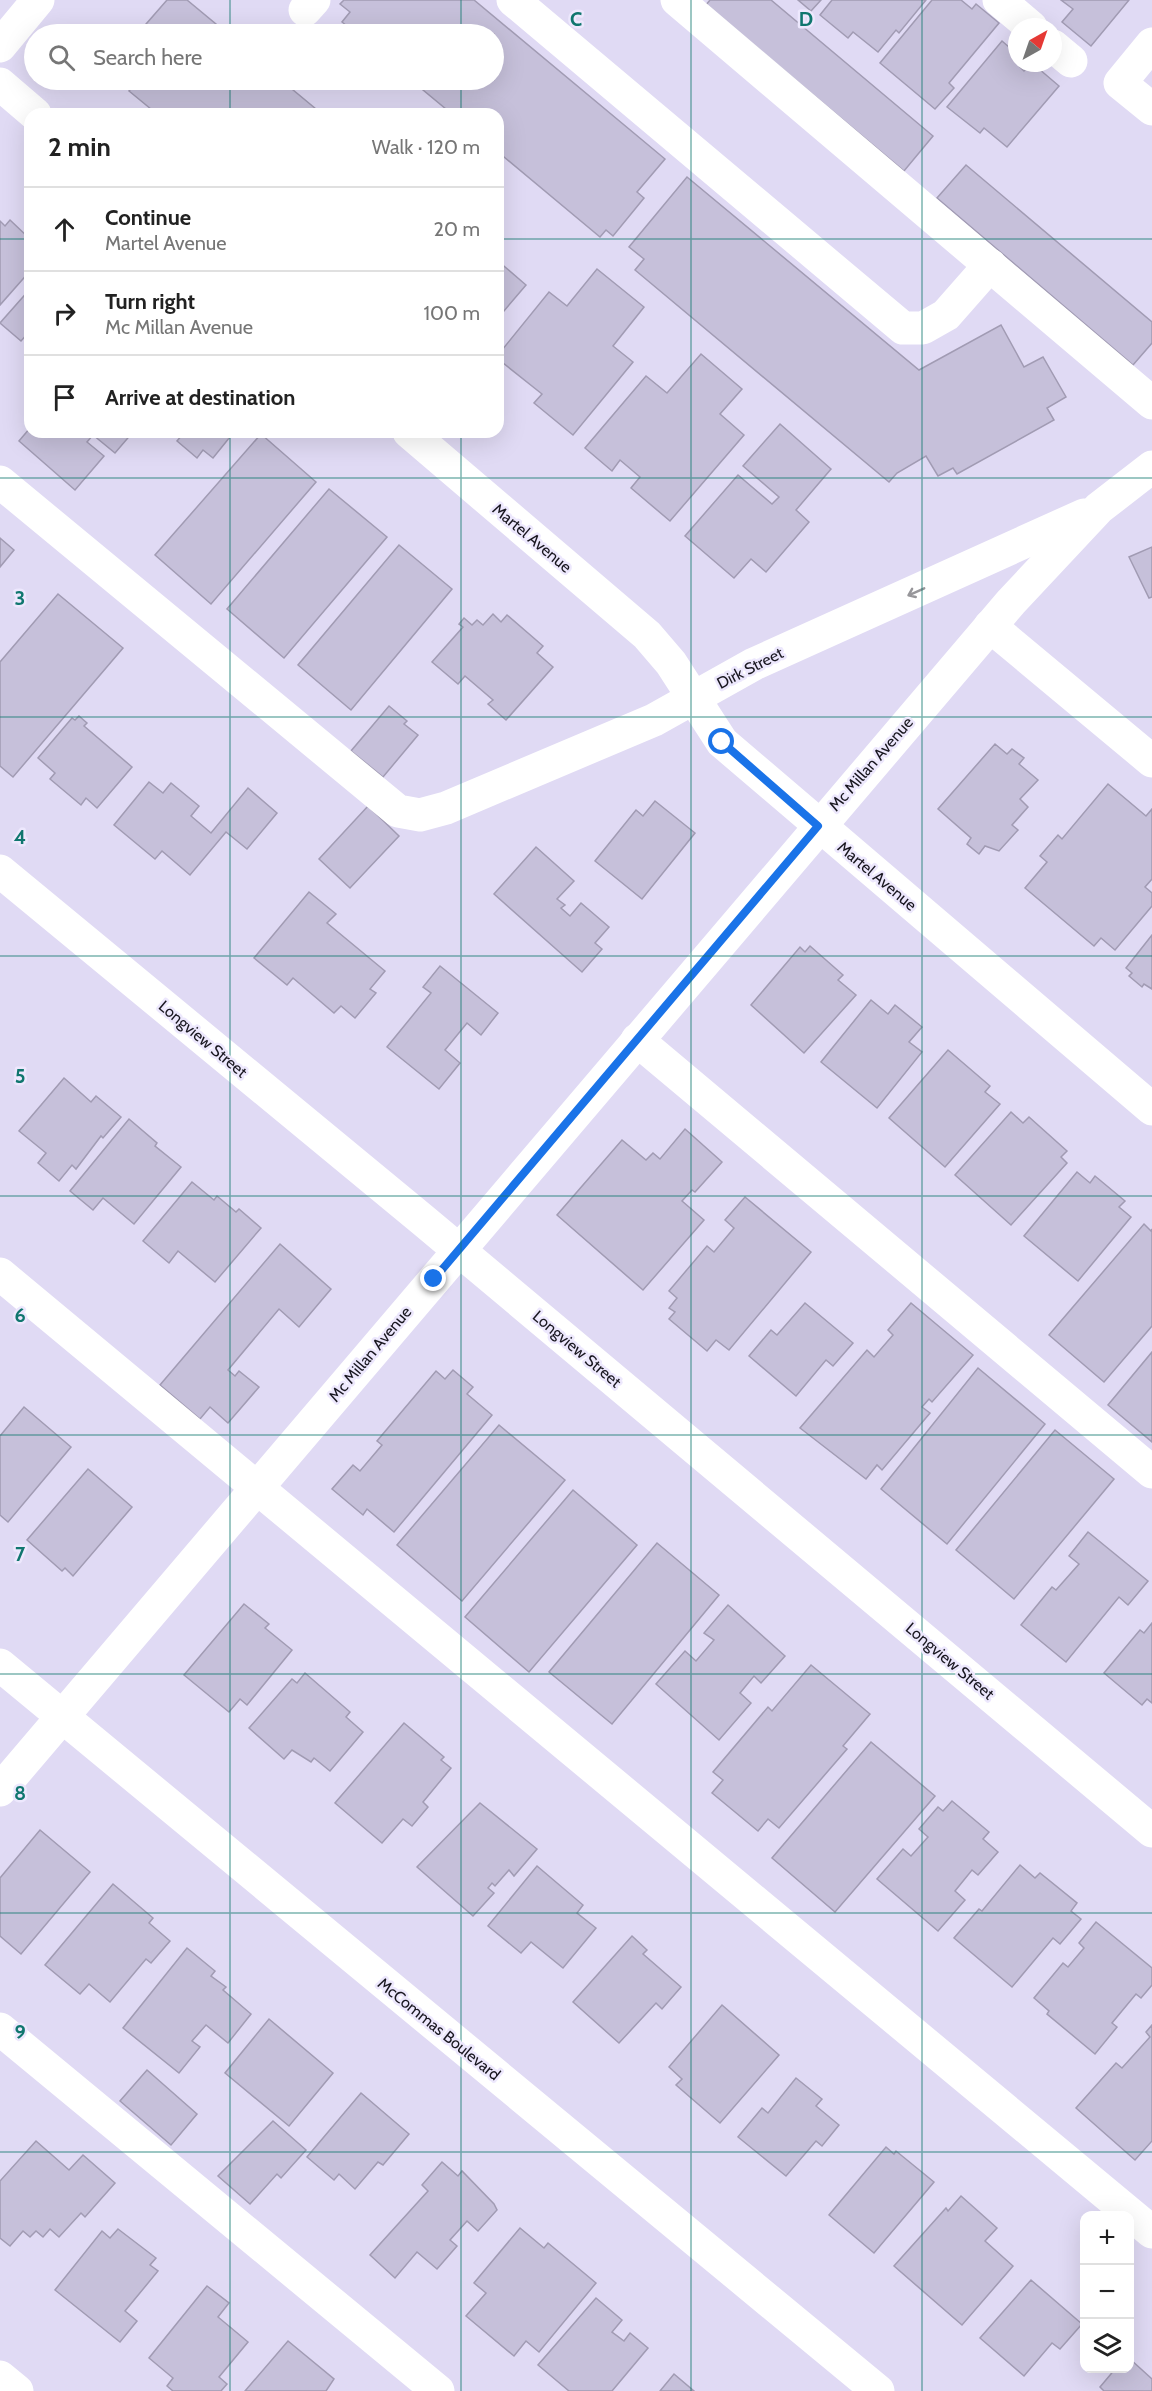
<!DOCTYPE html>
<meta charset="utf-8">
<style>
:root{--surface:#fff;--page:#f6f6f6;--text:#222;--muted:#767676;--line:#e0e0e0}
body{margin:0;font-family:Cabin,sans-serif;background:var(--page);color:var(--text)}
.controls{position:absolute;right:18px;bottom:18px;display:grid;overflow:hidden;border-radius:12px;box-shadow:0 6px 24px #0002}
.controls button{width:54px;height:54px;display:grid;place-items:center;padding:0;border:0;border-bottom:2px solid var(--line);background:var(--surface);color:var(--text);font:30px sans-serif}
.compass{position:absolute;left:1008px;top:18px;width:54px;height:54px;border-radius:50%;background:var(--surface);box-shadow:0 6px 24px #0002;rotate:40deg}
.stop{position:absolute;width:18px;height:18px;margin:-14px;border:4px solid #1a73e8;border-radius:50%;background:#fff}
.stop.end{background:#1a73e8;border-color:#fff;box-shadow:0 2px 6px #0008}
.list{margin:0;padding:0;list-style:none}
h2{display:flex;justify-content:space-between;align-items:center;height:78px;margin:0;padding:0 24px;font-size:26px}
h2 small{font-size:20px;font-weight:400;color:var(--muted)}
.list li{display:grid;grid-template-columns:39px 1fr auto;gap:18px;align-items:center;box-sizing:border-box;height:84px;padding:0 24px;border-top:2px solid var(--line)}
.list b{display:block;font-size:22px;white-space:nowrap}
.list p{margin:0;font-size:20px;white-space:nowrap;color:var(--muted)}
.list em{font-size:20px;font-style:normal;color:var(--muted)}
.icon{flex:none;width:33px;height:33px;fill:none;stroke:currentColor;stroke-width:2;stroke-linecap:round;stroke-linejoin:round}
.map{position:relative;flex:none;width:1152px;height:2391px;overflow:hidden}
.search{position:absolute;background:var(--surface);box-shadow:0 6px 24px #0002;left:24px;top:24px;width:480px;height:66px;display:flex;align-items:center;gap:15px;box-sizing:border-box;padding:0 21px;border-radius:33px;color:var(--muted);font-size:22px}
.panel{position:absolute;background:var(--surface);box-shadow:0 6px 24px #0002;left:24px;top:108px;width:480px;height:330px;border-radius:18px}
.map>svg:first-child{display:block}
.building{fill:#c6c0da;stroke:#a19bb3;stroke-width:1.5}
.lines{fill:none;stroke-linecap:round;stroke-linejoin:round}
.minor{stroke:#fff;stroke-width:33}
.oneway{stroke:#97969a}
.route{stroke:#1a73e8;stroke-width:8}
.grid{fill:none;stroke:#0f766e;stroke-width:1.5;stroke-opacity:0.55}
.labels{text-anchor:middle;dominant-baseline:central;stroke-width:5;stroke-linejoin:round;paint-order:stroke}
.street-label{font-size:16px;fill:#18161f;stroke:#ede8fd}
.grid-label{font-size:20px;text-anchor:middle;font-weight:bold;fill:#0f766e;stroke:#ede8fd;stroke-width:5;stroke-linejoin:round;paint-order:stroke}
</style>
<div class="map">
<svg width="1152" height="2391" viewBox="0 0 1152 2391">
<rect width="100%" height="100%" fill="#e0daf4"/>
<g class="building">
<path d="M167 0H187L228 34H144L140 31Z"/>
<path d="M344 0H474L665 159 637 192 644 198 613 236 606 230 600 237 498 152V114H452L411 80H494V34H357L342 22 350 12 340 4Z"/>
<path d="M710 0H771L933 136 904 171 706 5Z"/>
<path d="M798 0H821L811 11Z"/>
<path d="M832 0H926L899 33 896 30 878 52 853 32 848 38 820 15Z"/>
<path d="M932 0H961L972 9 976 4 999 23 949 83 954 88 935 109 880 63Z"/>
<path d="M1061 0H1129L1091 46 1062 22 1073 9Z"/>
<path d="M1002 41 1017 54V63H1023L1020 67 1024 71 1032 63 1059 86 1007 147 984 128 980 133 947 107Z"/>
<path d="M134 80H281L322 114H157L129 91 137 82Z"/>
<path d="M966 165 1152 322V343L1133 365 937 198Z"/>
<path d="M687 177 919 370 1001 325 1024 367 1043 357 1066 397 1047 408 1054 420 957 474 953 468 938 476 926 456 897 473 889 482 635 270 644 259 629 247Z"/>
<path d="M10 220 30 239V271L0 305V221L5 226Z"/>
<path d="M498 261 526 285 498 318Z"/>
<path d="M597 269 644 307 613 346 633 362 573 435 534 403 542 394 498 359V355L549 292 567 306Z"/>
<path d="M30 289V331L21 341 0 323Z"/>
<path d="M701 354 742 389 720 414 744 435 670 521 631 488 640 477 620 460 612 471 585 448 646 376 667 393Z"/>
<path d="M780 424 831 469 796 510 809 522 766 572 751 559 734 578 685 536 738 475 772 504 779 497 743 466Z"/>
<path d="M30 428V432H133L115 453 93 435 87 442 104 456 75 490 19 441Z"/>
<path d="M180 432H234L213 458 203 450 197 458 177 441 183 434Z"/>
<path d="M261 434 316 482 211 604 155 555Z"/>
<path d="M329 489 387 537 284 658 227 609Z"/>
<path d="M0 538 14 550 0 567Z"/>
<path d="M399 545 452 589 351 710 298 665Z"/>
<path d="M1152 547V597L1149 598 1129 557Z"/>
<path d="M58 594 123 648 13 777 0 766V662Z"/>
<path d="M493 614 501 622 507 615 543 646 537 653 553 667 506 720 488 704 493 700 465 676 458 684 432 662 463 627 459 624 464 618 472 625 477 620 483 625Z"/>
<path d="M389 706 407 721 404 724 418 735 383 777 351 751Z"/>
<path d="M79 716 87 723 84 726 132 767 97 808 86 798 81 805 50 779 55 773 38 758 72 718 75 720Z"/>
<path d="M995 744 1007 754 1012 749 1024 758 1019 764 1038 780 1020 799 1028 807 1012 825 1018 830 999 851 985 846 979 854 967 844 971 838 938 809Z"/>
<path d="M149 782 163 793 171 783 199 806 191 816 211 833 248 788 277 813 247 849 226 832 190 875 162 851 155 859 114 825Z"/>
<path d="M1108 784 1146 816 1152 809V879L1145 887 1152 893V906L1115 950 1101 938 1094 946 1025 888 1047 862 1040 856 1058 835 1062 839Z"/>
<path d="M655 801 695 833 642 899 595 861 636 810 643 816Z"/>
<path d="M368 806 399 836 350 888 319 859Z"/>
<path d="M536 847 574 881 557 899 565 905 561 908 570 916 581 903 609 927 595 943 602 949 582 972 494 894Z"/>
<path d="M309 892 336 914 327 923 385 971 370 989 376 993 355 1018 341 1006 334 1013 293 978 287 985 254 958Z"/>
<path d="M1152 935V989L1144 984 1142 987 1129 976 1132 973 1126 968Z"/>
<path d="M810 946 843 975 838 980 856 995 804 1053 751 1005 800 947 805 952Z"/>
<path d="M440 966 498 1013 481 1035 467 1023 445 1050 460 1063 439 1089 387 1047 431 993 423 987Z"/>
<path d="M871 1000 888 1014 895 1005 922 1027 909 1042 922 1052 877 1108 821 1062Z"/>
<path d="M948 1050 990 1086 985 1092 1000 1104 945 1167 889 1118Z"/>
<path d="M64 1078 91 1102 96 1096 121 1117 103 1138 101 1136 76 1169 72 1165 59 1181 38 1163 46 1153 19 1131Z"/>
<path d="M1011 1112 1023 1123 1029 1117 1067 1151 1061 1157 1067 1163 1011 1225 955 1175Z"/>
<path d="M129 1119 157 1143 155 1146 181 1167 134 1224 103 1198 93 1210 70 1191Z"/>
<path d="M685 1129 722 1162 695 1192 692 1190 682 1201 704 1220 643 1290 557 1215 622 1140 646 1160 653 1153 660 1159Z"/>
<path d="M1077 1172 1090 1183 1095 1176 1125 1201 1119 1207 1131 1217 1078 1281 1024 1236Z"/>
<path d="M192 1182 214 1200 217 1196 236 1212 239 1209 261 1228 215 1282 178 1251 169 1263 143 1241Z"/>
<path d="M745 1197 811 1252 729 1350 716 1340 707 1351 669 1319 675 1312 669 1308 677 1298 669 1291 707 1246 714 1252 734 1228 725 1220Z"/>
<path d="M1144 1224 1151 1231 1152 1229V1326L1104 1382 1049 1335Z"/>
<path d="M280 1244 331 1289 299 1327 279 1309 228 1370 235 1376 239 1371 259 1387 228 1423 210 1407 200 1419 160 1385Z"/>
<path d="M805 1303 853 1343 833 1366 826 1360 796 1396 749 1356 771 1330 777 1335Z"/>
<path d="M911 1303 973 1355 932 1402 929 1399 922 1407 930 1413 882 1470 877 1465 866 1479 800 1428 867 1350 874 1357 893 1335 888 1330Z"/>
<path d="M1152 1352V1442L1108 1405Z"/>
<path d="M978 1368 1045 1424 947 1544 881 1489Z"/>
<path d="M453 1370 473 1387 467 1394 492 1415 394 1532 367 1509 363 1515 332 1489 353 1465 360 1471 382 1445 377 1441 436 1371 445 1379Z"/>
<path d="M24 1407 71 1447 8 1522 0 1515V1436Z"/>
<path d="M499 1425 565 1480 462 1601 397 1545Z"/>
<path d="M1055 1430 1114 1479 1014 1599 956 1550Z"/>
<path d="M88 1469 132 1507 73 1576 65 1568 62 1571 27 1540Z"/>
<path d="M573 1490 637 1545 529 1672 465 1617Z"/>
<path d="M1088 1532 1148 1581 1128 1605 1119 1597 1066 1662 1021 1625 1052 1587 1056 1590 1079 1564 1069 1556Z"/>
<path d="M657 1543 719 1595 612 1724 549 1672Z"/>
<path d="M244 1604 269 1624 265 1628 292 1650 247 1705 240 1699 229 1712 184 1675Z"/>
<path d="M728 1605 785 1656 761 1683 754 1676 740 1693 751 1703 719 1740 656 1684 685 1651 696 1661 714 1640 704 1633Z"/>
<path d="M1152 1623V1703L1147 1699 1142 1705 1104 1673 1140 1630 1144 1633Z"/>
<path d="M811 1665 870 1714 843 1746 847 1749 779 1828 768 1819 758 1831 712 1793 723 1780 713 1772 768 1707 772 1711Z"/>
<path d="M305 1673 350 1712 346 1717 363 1732 330 1771 314 1758 311 1762 292 1750 284 1759 249 1728 292 1679 297 1683Z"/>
<path d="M404 1723 444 1757 441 1760 451 1768 423 1802 428 1807 412 1826 403 1819 382 1843 335 1803Z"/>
<path d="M871 1742 935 1796 835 1912 772 1858Z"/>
<path d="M952 1801 989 1832 983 1839 998 1852 978 1875 972 1870 955 1891 965 1900 938 1931 877 1879 903 1849 911 1856 928 1837 919 1829 938 1807 943 1811Z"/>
<path d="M480 1803 537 1849 514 1876 509 1870 495 1886 492 1883 488 1888 494 1893 473 1916 417 1867Z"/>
<path d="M40 1830 90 1872 21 1954 0 1936V1878Z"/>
<path d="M1020 1865 1035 1878 1040 1873 1077 1903 1071 1911 1081 1919 1060 1944 1053 1938 1012 1987 954 1938 979 1909 982 1911Z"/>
<path d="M537 1866 583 1905 577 1913 596 1928 563 1968 531 1942 521 1953 488 1926Z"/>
<path d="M113 1884 153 1918 149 1923 170 1941 151 1963 146 1959 110 2002 89 1984 80 1994 45 1965Z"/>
<path d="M1096 1922 1152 1968V1985L1141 1998 1136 1994 1112 2023 1117 2027 1095 2054 1047 2014 1049 2011 1034 1998 1063 1963 1068 1967 1084 1948 1079 1943Z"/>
<path d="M632 1936 647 1950 643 1954 681 1987 662 2009 656 2003 619 2043 573 2002Z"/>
<path d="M187 1948 215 1971 211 1976 226 1987 223 1990 251 2014 228 2043 206 2025 192 2041 200 2047 179 2073 123 2028Z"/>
<path d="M722 2005 779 2055 720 2123 676 2085 682 2079 669 2067Z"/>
<path d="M269 2019 333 2073 289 2126 225 2073Z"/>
<path d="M1152 2025V2141L1135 2160 1076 2108 1116 2063 1122 2068 1150 2037 1146 2032Z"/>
<path d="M147 2070 197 2114 171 2145 120 2101Z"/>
<path d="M796 2078 822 2099 816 2106 839 2125 822 2146 816 2141 786 2176 738 2137 762 2108 768 2113Z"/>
<path d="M361 2093 409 2134 383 2165 378 2162 355 2189 339 2174 334 2180 307 2157Z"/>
<path d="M273 2121 306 2150 281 2178 277 2174 250 2204 218 2176Z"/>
<path d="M36 2141 69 2170 83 2155 115 2183 85 2217 81 2213 59 2237 50 2229 43 2237 36 2231 30 2237 23 2231 10 2246 0 2238V2181Z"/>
<path d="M886 2147 894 2154 896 2151 934 2182 874 2253 829 2215Z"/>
<path d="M442 2162 458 2176 462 2171 494 2204 497 2210 478 2231 467 2221 450 2240 457 2246 437 2269 417 2252 395 2278 370 2255 428 2191 422 2185Z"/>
<path d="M961 2196 997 2228 985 2241 1013 2266 962 2325 894 2266 946 2208 948 2211Z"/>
<path d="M520 2228 544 2248 548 2243 596 2283 539 2352 526 2341 514 2356 466 2316 486 2293 474 2283Z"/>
<path d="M118 2229 156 2258 150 2265 158 2271 125 2311 137 2321 120 2342 55 2290 102 2231 110 2238Z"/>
<path d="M1031 2280 1082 2324 1060 2349 1052 2343 1024 2376 980 2338Z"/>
<path d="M207 2286 229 2303 218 2317 248 2342 219 2377 227 2384 221 2391H173L167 2386 173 2378 149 2358Z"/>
<path d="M596 2298 622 2320 612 2332 624 2341 630 2333 648 2348 612 2391H569L538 2365Z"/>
<path d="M288 2341 334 2379 326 2391H245Z"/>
<path d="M1130 2359 1152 2379V2391H1104L1100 2387 1116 2368H1130Z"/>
<path d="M674 2374 694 2391H660Z"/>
</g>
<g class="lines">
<g class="minor">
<path d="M513 0 903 328H923L946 315 990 265"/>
<path d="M677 0 1152 403"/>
<path d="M999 0 1031 27"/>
<path d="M305 10 314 0"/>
<path d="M1152 44 1120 83 1152 109"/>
<path d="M0 46 38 0"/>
<path d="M1053 46 1071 61"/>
<path d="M0 84 35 114"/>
<path d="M409 432 647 635 671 663 722 742 1152 1109"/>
<path d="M0 482 398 811 420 815 446 808 654 720 754 664 1084 515"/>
<path d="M990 626 1152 761"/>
<path d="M0 871 424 1221 1152 1831"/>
<path d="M637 1040 1152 1472"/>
<path d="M0 1274 1152 2232"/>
<path d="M0 1665 878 2391"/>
<path d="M0 1790 1011 602 1099 508 1152 467"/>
<path d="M0 2029 438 2391"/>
<path d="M0 2377 17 2391"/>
</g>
</g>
<defs><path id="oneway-shaft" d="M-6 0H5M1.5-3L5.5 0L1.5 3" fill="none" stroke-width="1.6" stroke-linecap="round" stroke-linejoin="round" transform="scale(1.5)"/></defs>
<use class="oneway" href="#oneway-shaft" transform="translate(916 592) rotate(156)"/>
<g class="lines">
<path class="route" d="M434 1279 818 826 722 742"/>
</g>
<path class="grid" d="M230 0V34M461 0V34M691 0V2391M922 0V2391M230 80V114M461 80V114M0 239H30M498 239H1152M230 432V2391M461 432V2391M0 478H1152M0 717H1152M0 956H1152M0 1196H1152M0 1435H1152M0 1674H1152M0 1913H1152M0 2152H1152"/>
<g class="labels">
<g class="street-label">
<text transform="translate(532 538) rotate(40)">Martel Avenue</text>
<text transform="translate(750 668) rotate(-27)">Dirk Street</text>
<text transform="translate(871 764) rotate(-49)">Mc Millan Avenue</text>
<text transform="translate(877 876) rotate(40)">Martel Avenue</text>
<text transform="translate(203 1039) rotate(40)">Longview Street</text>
<text transform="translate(577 1349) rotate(40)">Longview Street</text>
<text transform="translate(370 1354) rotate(-50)">Mc Millan Avenue</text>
<text transform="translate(950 1661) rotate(40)">Longview Street</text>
<text transform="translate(439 2029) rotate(39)">McCommas Boulevard</text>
</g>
</g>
<g class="grid-label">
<text x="576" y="26">C</text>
<text x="806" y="26">D</text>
<text x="20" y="605">3</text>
<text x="20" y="844">4</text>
<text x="20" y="1083">5</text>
<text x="20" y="1322">6</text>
<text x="20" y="1561">7</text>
<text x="20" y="1800">8</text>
<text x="20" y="2039">9</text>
</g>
</svg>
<div class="controls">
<button>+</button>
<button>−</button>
<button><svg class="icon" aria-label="layers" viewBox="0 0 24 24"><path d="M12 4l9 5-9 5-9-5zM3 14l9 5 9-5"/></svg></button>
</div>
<svg class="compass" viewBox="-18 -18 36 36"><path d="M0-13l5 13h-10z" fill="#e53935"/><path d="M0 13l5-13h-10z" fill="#767676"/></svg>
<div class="stop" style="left:722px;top:742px"></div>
<div class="stop end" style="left:434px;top:1279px"></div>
<div class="search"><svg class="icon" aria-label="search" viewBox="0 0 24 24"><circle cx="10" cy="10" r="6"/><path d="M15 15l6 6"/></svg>Search here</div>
<section class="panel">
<h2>2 min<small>Walk · 120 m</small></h2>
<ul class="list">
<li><svg class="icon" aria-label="ahead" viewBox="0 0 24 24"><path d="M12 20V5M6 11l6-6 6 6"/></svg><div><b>Continue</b><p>Martel Avenue</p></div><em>20 m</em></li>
<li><svg class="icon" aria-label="right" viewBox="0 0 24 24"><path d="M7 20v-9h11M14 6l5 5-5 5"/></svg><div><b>Turn right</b><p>Mc Millan Avenue</p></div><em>100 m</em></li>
<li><svg class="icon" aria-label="arrive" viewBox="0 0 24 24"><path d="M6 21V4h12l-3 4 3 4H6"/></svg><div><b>Arrive at destination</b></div></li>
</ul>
</section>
</div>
